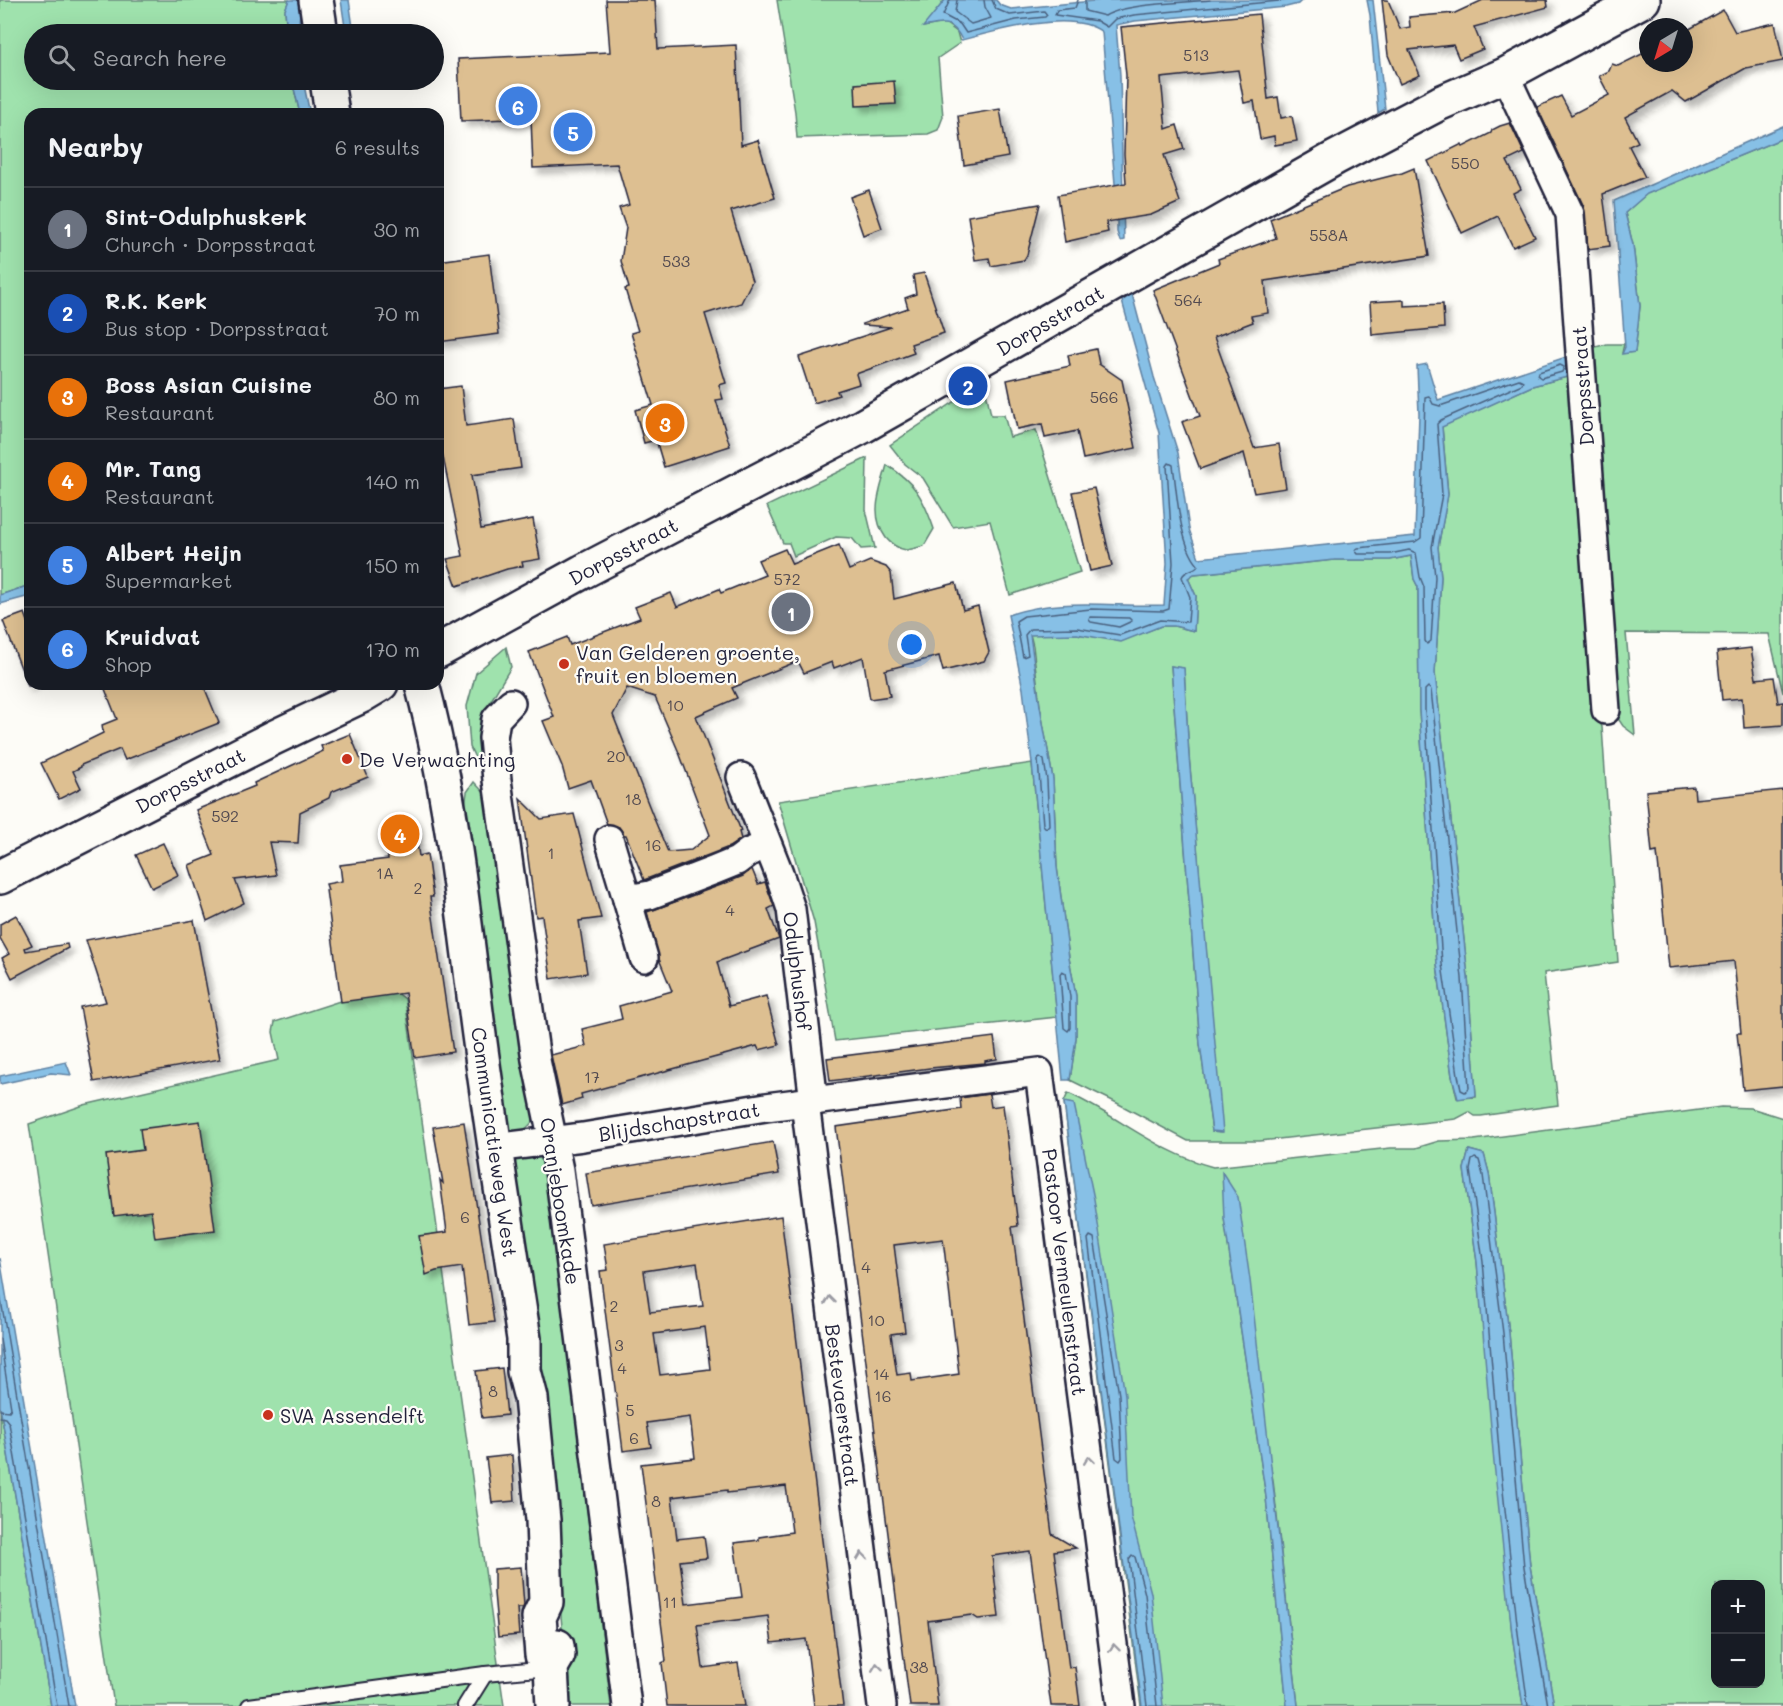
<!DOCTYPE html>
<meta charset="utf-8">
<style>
:root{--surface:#171b24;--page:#20242c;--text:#f1f3f6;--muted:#9ea1a6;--line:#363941;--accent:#c8321e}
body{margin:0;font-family:Mali,sans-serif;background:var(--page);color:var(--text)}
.controls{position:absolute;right:18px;bottom:18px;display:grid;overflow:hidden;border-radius:12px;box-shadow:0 6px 24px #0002}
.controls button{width:54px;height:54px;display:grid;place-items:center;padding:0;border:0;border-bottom:2px solid var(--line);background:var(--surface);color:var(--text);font:30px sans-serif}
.compass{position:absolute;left:1639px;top:18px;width:54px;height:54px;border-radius:50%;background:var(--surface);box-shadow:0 6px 24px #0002;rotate:218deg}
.you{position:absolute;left:912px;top:645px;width:21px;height:21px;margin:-15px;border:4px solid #fff;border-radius:50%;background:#1a73e8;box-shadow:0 0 0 9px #1a73e833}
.badge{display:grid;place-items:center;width:39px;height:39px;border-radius:50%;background:var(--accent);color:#fff;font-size:20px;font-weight:700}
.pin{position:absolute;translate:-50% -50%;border:3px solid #fff;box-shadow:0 2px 6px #0006}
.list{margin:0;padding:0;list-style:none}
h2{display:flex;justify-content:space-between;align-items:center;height:78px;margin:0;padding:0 24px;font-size:26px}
h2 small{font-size:20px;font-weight:400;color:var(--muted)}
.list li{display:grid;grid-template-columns:39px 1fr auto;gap:18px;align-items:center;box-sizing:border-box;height:84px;padding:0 24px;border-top:2px solid var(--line)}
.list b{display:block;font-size:22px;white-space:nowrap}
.list p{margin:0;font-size:20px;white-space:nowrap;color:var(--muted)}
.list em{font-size:20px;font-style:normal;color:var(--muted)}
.icon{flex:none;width:33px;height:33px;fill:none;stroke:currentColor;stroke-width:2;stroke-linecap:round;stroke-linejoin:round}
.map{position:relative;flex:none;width:1783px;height:1706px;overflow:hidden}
.search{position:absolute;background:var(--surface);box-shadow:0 6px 24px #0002;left:24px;top:24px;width:420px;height:66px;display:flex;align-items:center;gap:15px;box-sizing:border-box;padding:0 21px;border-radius:33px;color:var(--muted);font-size:22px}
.panel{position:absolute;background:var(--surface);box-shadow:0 6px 24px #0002;left:24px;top:108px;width:420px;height:582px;border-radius:18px}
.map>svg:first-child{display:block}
.green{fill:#9fe2ad;stroke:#608274;stroke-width:1.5;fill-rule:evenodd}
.water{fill:#87c0e6;stroke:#5f81a2;stroke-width:1.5}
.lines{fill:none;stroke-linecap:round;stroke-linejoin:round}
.shore{stroke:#4a617f;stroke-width:1.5}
.building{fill:#ddbf91;stroke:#22223b;stroke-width:1.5;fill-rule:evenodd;filter:url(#shadow)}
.service-casing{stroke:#22223b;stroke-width:18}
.minor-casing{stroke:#22223b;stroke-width:32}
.tertiary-casing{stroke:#22223b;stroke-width:38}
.service{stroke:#fdfcf7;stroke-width:14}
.minor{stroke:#fdfcf7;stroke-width:27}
.tertiary{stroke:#fdfcf7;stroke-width:33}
.oneway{stroke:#9a9aa2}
.poi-dot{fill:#c8321e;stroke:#fdfcf7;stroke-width:2}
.labels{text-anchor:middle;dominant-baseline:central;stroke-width:4.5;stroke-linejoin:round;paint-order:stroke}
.number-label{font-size:16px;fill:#514950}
.street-label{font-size:20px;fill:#22223b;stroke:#fdfcf7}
.poi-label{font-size:20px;fill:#22223b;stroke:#fdfcf7;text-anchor:start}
</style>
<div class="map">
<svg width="1783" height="1706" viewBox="0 0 1783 1706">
<defs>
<filter id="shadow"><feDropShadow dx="5.5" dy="5.5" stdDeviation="3" flood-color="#0004"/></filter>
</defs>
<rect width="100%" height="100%" fill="#fdfcf7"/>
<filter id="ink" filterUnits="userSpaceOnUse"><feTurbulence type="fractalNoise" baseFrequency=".0167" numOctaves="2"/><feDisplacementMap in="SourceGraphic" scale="12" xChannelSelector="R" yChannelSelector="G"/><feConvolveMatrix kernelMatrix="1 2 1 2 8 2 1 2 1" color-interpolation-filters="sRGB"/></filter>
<g filter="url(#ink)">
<g class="green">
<path d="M0 0H289L285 10 287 34H34V80H292L300 114H30V585L0 595Z"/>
<path d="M777 0H945L924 27 945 23 957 32 960 43 938 58 943 117 938 130 928 134 797 138 795 112Z"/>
<path d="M1783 138V693L1769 634 1626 633 1635 735 1623 726 1613 711 1584 350 1607 344H1624L1622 353 1635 352 1640 306 1633 245 1625 213 1646 194Z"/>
<path d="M1571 376 1597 715 1602 727 1618 962 1544 973 1558 1105 1481 1116H1475L1469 1112 1456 1119 1260 1141H1188L1115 1102 1070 1080 1076 1038V996L1069 958 1057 867 1053 779 1040 706 1033 646 1030 634H1077L1121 641 1161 626H1174L1194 631 1196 596 1188 578 1194 574 1335 560H1390L1411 556 1414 579 1418 587 1419 710 1437 964 1452 1076 1457 1098 1476 1097 1468 977 1435 673 1441 577 1438 547 1448 494 1442 426 1532 386ZM1171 666 1184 669 1189 756 1222 1132 1212 1131 1200 1044Z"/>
<path d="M984 382 991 415H1004L1010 437 1036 430 1080 572 1010 595 990 521 953 527 923 478 905 464 890 445Z"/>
<path d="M867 458 866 510 875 548 861 549 852 538 836 537 794 556 789 543H783L767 506Z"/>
<path d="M887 465C915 483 923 497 934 529L924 546C919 547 911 550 906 550 898 549 890 543 886 538 869 514 880 491 887 465Z"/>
<path d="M506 647 511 667 480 719 490 776 477 762 470 747 467 706 476 673Z"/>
<path d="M1032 763 1057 1017 835 1041 814 922 778 801Z"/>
<path d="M474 782 492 801 536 1115C529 1130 519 1136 505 1127L465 807 467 792Z"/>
<path d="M396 992 405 999 504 1706H114L29 1124 84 1105 279 1060 273 1032 275 1022 343 1000Z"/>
<path d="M1068 1093C1118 1116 1159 1153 1213 1167L1391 1148H1416L1439 1141 1474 1140 1721 1107 1751 1108 1783 1118V1706H1554L1530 1566 1509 1333 1489 1173 1484 1154 1469 1150 1464 1169 1477 1262 1512 1634 1523 1706H1298L1273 1480 1224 1218 1266 1497 1287 1706H1141L1064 1102ZM1716 1584H1760V1684H1716Z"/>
<path d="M539 1155 545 1165 611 1706H564V1651L543 1404 513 1161 516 1158Z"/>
<path d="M0 1407 51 1706H0Z"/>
</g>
<g class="water">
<path d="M289 0H298L300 13 298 34H287L285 10Z"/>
<path d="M341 0H349L354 34H346Z"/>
<path d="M945 0H996L1000 5 1011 9 1103 0H1302L1298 4 1286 7 1135 21 1116 25 1120 75 1124 240 1120 241 1117 232V207L1102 32C1073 9 995 31 962 40 952 19 943 23 923 27Z"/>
<path d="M1367 0H1373L1385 109 1378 113 1370 15Z"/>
<path d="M292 80H303L310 114H300Z"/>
<path d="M1783 126V138L1647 194 1625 213 1633 245 1640 306 1635 352 1622 354 1625 347 1614 201Z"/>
<path d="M1132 294 1154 377 1178 453 1189 529 1199 558 1415 536 1419 414 1417 366 1427 364 1438 400 1569 356 1571 376 1532 386 1442 427 1448 495 1438 547 1441 577 1435 673 1468 977 1476 1096 1458 1099 1452 1076 1437 964 1419 710 1418 587 1414 579 1411 556 1390 560H1335L1194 574 1188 578 1196 596 1194 631 1174 626H1161L1121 642 1077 634 1030 635 1040 706 1053 779 1057 867 1069 958 1076 996V1038L1070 1080H1063L1032 763 1023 689 1008 615C1058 597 1113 607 1164 605L1167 563 1159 433 1122 301Z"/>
<path d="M30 585V596L0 604V595Z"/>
<path d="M1171 666 1184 668 1189 756 1223 1132 1212 1131 1200 1044Z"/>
<path d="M66 1062 71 1075 51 1073 0 1084V1076Z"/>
<path d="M1064 1102 1074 1104 1094 1199 1125 1395 1131 1517 1151 1593 1163 1706H1142Z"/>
<path d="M1469 1150 1484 1154 1489 1173 1509 1333 1530 1566 1554 1706H1523L1512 1634 1494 1463 1477 1262 1464 1169Z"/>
<path d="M1222 1172 1238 1197 1250 1280 1298 1706H1287L1266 1497 1224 1218Z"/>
<path d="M0 1258 75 1706H51L0 1407Z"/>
</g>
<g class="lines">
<g class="shore">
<path d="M950 0 943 15 960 24 966 33 1016 20 1045 17 1047 15 1044 11 1010 15 996 9 992 0"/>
<path d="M957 0 955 12 971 24 991 18 985 7 984 0"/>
<path d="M1078 0 1075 8 1057 10 1055 15 1097 21 1107 27 1115 19 1134 15 1290 0"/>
<path d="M1085 0V11L1105 16C1126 3 1183 3 1210 0"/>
<path d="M1560 365 1564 367 1562 372 1541 378 1538 376 1539 372Z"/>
<path d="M1519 379 1523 381 1522 384 1441 420 1437 424 1442 494 1432 547 1435 577 1431 641 1427 644 1425 641 1424 587 1420 577 1416 553 1409 550 1390 554H1358L1355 550 1358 548 1415 542 1421 538 1425 397 1429 396 1433 404 1440 406Z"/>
<path d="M1169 463 1173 465C1177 493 1179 543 1198 565 1195 571 1185 569 1182 577L1190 597 1188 622 1160 620 1120 635 1077 628 1030 629 1025 635 1028 655 1023 657 1016 621 1024 616 1091 609 1163 611 1169 609 1173 563 1167 466Z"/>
<path d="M1090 617 1129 618 1132 621 1119 627 1091 622 1089 620Z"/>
<path d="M1428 687 1431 690 1462 978 1469 1088 1465 1092 1461 1090 1458 1075 1442 964 1425 710V690Z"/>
<path d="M1040 757 1044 760 1047 780 1049 825 1046 828 1043 825 1038 760Z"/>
<path d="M1062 971 1066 973 1070 997V1028L1068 1031 1064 1028 1060 974Z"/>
<path d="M1090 1236 1094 1238 1119 1395 1122 1458 1120 1461 1116 1458 1088 1239Z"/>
<path d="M0 1294 69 1706"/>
<path d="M0 1339 11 1408 9 1411 0 1410"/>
<path d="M0 1417 5 1418 9 1423 57 1706"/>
<path d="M1147 1706 1129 1559 1132 1555 1135 1557 1145 1594 1157 1706"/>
<path d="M1528 1706 1518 1633 1500 1462 1483 1261 1470 1170 1472 1160 1475 1158 1479 1160 1483 1175 1503 1333 1524 1567 1548 1706"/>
</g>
</g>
<g class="building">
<path d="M606 0H655L658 49 736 45 741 145 758 140 775 198 731 211 752 281 741 303 705 314 726 383 719 385 723 399 716 400 730 446 664 467 656 440 644 443 635 410 653 405 631 333 638 331 625 289 629 288 621 261 626 228 619 208 629 205 617 164 533 168 531 118 461 121 458 59 610 52Z"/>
<path d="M1382 0H1388L1400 29 1410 27 1409 17 1455 13 1483 0H1547L1548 7 1474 27 1483 49 1459 59 1453 45 1409 50 1420 75 1400 84 1388 55Z"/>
<path d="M1723 10 1735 32 1775 23 1783 61 1746 68 1686 102 1672 91 1625 117 1638 142 1629 146 1645 177 1603 194 1610 246 1588 249 1584 207 1537 107 1561 96 1571 115 1609 95 1599 76 1609 71 1612 64 1618 66 1648 51V63H1684V32Z"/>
<path d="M1259 14 1268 99 1278 97 1281 118 1292 116 1297 141 1275 145 1274 136 1260 139 1254 101 1244 103 1238 70 1161 78 1166 129 1177 125 1184 149 1164 155 1180 202 1151 215 1106 222 1108 232 1065 242 1058 195 1126 183 1124 154 1126 75 1121 27Z"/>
<path d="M894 81 896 104 856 106 855 84Z"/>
<path d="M1000 109 1008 157 964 165 958 116Z"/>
<path d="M1510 123 1524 153 1507 161 1521 189 1513 193 1535 237 1513 247 1498 216 1462 233 1428 161 1462 144 1463 147 1491 133 1492 130 1500 126Z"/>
<path d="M1414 168 1429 256 1265 281 1268 313 1251 316 1253 322 1214 337 1254 448 1279 444 1286 488 1254 493 1244 453 1200 469 1182 422 1200 416 1153 290 1219 263 1218 259 1276 238 1270 219 1347 187 1402 173Z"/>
<path d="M869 190 882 228 863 235 850 197Z"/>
<path d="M1040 204 1027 255 1024 260 991 266 989 258 975 260 968 216Z"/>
<path d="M489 254 499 334 438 342V261Z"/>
<path d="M924 273 944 333 911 344 914 353 856 374 859 384 837 391 839 395 814 403 799 357 891 327 863 325 862 324 908 308 905 298 916 294 913 275Z"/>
<path d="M1404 300V306L1443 304 1444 328 1372 335 1370 302Z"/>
<path d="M1096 349 1099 364 1122 380 1136 448 1083 459 1077 431 1045 438 1042 424 1017 429 1007 380 1070 366 1068 355Z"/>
<path d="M461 386 466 426 514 419 521 468 472 475 481 529 533 519 540 559 522 562 523 566 507 569 457 586 447 559 463 556 441 447H438V389Z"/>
<path d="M1094 488 1112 566 1090 571 1072 492Z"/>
<path d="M839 545 849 570 870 561 886 567 891 573 894 599 956 583 963 610 978 606 989 652 984 661 943 671 939 656 885 670 890 696 870 699 863 657 834 668 832 662 804 673 798 661 732 688 737 698 696 716 741 831 739 832 741 839 729 847 644 880 626 835H624L619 827 607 824 591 780 568 788 562 766 543 721 554 717 529 652 567 637 570 645 640 618 635 607 671 593 677 607 719 589 721 593 765 575 758 560 785 549 792 564ZM627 688 655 697 680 755 710 835 691 850 668 852 655 821 613 715Z"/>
<path d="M25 613 30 627V686H28L3 621Z"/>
<path d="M1751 648 1756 679 1774 677 1778 703 1783 702V725L1744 728 1742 698 1722 700 1717 652Z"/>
<path d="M103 684H203L219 723 125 760 120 749 81 765V767L73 771 81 788 59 799 41 763 103 733 102 725 117 719Z"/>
<path d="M350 734 368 777 331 792 329 798 300 812 298 843 269 842 276 875 235 880 244 903 207 921 189 865 214 855 196 810 255 786 254 783 323 751 321 746Z"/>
<path d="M1694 787 1695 799 1783 790V1086L1743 1090 1737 1033H1741L1734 961 1669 968 1657 852 1652 853 1646 791Z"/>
<path d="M520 798 541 819 574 814 601 918 579 921 587 973 551 979 542 916 536 917Z"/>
<path d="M414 823 419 856 427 854 433 897H430L453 1052 415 1058 405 993 341 1002 326 890H328L326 884 342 881 340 865 388 859 384 827Z"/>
<path d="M163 843 178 875 152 888 136 855Z"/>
<path d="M752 869 758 884 765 882 774 906 768 909 779 939 717 962 729 1006 766 996 779 1045 759 1050 757 1046 581 1094 582 1099 562 1105 551 1055 586 1046 582 1029 622 1019 619 1006 672 991 659 959 647 912 721 885 743 876Z"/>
<path d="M16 915 32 945 25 948 26 951 67 944 68 948 12 978 2 958 9 954 0 938V924Z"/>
<path d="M194 920 220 1059 94 1082 80 1007 106 1002 86 940Z"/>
<path d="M994 1037 997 1059 985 1061V1063L930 1068 830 1081 827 1058Z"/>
<path d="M989 1094 991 1107 1003 1105 1018 1226 1012 1227 1052 1534 1076 1548 1054 1551 1069 1668 1075 1667 1080 1706H1051L1030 1551 992 1556 999 1617 978 1619 972 1615 928 1621 938 1706H910L836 1127 961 1109 960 1098ZM943 1239 959 1374 912 1381 911 1373 897 1375 891 1334 905 1332 894 1245Z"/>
<path d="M200 1121 215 1230 155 1238 151 1211 114 1216 106 1155 143 1150 140 1129Z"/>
<path d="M464 1122 494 1322 469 1325 462 1267 436 1271 426 1275 419 1236 447 1232 440 1180 443 1183 433 1127Z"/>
<path d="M773 1142 779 1174 591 1205 586 1173Z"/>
<path d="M781 1216 843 1706H814L806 1639 772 1643 768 1616 697 1625 703 1668 738 1663 745 1706H667L662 1663 666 1661 641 1464 695 1458 690 1417 647 1423 651 1447 623 1451 600 1271 608 1270 604 1244ZM697 1263 703 1306 650 1312 644 1271ZM705 1327 710 1369 660 1375 654 1334ZM786 1486 792 1532 759 1537V1540L734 1543 742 1597 686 1604 680 1561 707 1558 704 1536 677 1539 672 1497 727 1490V1493Z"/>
<path d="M502 1368 507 1415 482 1418 476 1371Z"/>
<path d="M512 1455 515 1501 492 1503 486 1458Z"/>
<path d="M521 1567 524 1605 523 1608H517L519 1635 498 1637 494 1593V1569Z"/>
</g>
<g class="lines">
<defs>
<g id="service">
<path d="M485 1674 549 1668"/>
<path d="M249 1706 485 1674 465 1706"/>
</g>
<g id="minor">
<path d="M1505 75 1570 214 1606 710"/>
<path d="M511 703 496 719 493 738 497 780 536 1060 559 1170 627 1706"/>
<path d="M741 777 779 873 791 909 814 1102"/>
<path d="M609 839 627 899 650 895 715 870 737 861 749 852 767 845"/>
<path d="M627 899 644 958"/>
<path d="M805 1103 882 1706"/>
<path d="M494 1148 583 1137 766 1107 1039 1072 1121 1706"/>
</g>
<g id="tertiary">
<path d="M316 0 321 34"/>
<path d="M327 80 332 114"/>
<path d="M438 651 582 572 863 426 1335 158 1440 103 1505 75 1643 0"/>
<path d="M422 684C451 794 463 908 477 1020 491 1127 508 1233 524 1339V1371L531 1398 543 1520 546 1602 539 1617 542 1655 551 1667"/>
<path d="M0 877 273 738 361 696 381 684"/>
<path d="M553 1706 551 1667 558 1655 557 1646"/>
</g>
</defs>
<use href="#service" class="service-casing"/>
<use href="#minor" class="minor-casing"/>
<use href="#tertiary" class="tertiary-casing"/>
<use href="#service" class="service"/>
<use href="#minor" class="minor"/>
<use href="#tertiary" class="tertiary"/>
</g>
<defs><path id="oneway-chevron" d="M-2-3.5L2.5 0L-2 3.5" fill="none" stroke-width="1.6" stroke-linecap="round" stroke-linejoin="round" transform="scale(1.5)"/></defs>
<g class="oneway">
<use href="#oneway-chevron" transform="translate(830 1300) rotate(-97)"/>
<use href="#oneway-chevron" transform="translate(1089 1460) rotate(-97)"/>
<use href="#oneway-chevron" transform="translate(862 1556) rotate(-97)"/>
<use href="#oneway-chevron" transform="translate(1114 1648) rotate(-97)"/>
<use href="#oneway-chevron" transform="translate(877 1667) rotate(-97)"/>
</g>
</g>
<g class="poi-dot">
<circle cx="564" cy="664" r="6"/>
<circle cx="347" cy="759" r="6"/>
<circle cx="268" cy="1415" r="6"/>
</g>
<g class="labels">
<g class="number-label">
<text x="1196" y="54">513</text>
<text x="1465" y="162">550</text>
<text x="1329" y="234">558A</text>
<text x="676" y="260">533</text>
<text x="1188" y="299">564</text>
<text x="1104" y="396">566</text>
<text x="787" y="578">572</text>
<text x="675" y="704">10</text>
<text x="616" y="755">20</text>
<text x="633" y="798">18</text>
<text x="225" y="815">592</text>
<text x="653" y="844">16</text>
<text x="551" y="852">1</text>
<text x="385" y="872">1A</text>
<text x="418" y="887">2</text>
<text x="730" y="909">4</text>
<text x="592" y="1076">17</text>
<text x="465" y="1216">6</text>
<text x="866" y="1266">4</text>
<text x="614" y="1305">2</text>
<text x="876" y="1319">10</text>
<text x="619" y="1344">3</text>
<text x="622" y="1367">4</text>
<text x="881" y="1373">14</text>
<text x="493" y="1390">8</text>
<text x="883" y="1395">16</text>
<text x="630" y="1409">5</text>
<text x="634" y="1437">6</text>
<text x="656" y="1500">8</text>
<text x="670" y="1601">11</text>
<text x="919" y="1666">38</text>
</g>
<g class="street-label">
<text transform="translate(1050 320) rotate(-30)">Dorpsstraat</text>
<text transform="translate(1582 386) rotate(-94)">Dorpsstraat</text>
<text transform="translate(623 551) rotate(-28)">Dorpsstraat</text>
<text transform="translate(190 780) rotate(-27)">Dorpsstraat</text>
<text transform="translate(798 971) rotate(83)">Odulphushof</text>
<text transform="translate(679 1121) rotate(-9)">Blijdschapstraat</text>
<text transform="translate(495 1142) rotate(82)">Communicatieweg West</text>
<text transform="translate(561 1201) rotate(81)">Oranjeboomkade</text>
<text transform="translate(1065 1272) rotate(83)">Pastoor Vermeulenstraat</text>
<text transform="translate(843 1405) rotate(83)">Bestevaerstraat</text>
</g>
<g class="poi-label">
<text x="576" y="652">Van Gelderen groente,<tspan x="576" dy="23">fruit en bloemen</tspan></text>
<text x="359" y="759">De Verwachting</text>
<text x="280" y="1415">SVA Assendelft</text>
</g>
</g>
</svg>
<div class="controls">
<button>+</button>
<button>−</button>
</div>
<svg class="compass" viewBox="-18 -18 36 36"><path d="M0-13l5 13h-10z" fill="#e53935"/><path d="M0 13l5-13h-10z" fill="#9ea1a6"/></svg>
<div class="you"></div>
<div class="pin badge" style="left:791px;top:612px;background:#6b7280">1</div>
<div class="pin badge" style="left:968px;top:386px;background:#1a4fb4">2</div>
<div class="pin badge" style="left:665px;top:423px;background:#e8710a">3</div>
<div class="pin badge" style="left:400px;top:834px;background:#e8710a">4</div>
<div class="pin badge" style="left:573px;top:132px;background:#3f7fe0">5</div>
<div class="pin badge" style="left:518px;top:106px;background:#3f7fe0">6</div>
<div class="search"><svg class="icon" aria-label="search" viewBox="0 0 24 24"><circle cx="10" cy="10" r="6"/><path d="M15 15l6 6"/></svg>Search here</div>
<section class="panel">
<h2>Nearby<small>6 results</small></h2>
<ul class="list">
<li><span class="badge" style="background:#6b7280">1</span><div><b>Sint-Odulphuskerk</b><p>Church · Dorpsstraat</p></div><em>30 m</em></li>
<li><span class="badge" style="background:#1a4fb4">2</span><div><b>R.K. Kerk</b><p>Bus stop · Dorpsstraat</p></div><em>70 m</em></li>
<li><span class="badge" style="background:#e8710a">3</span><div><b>Boss Asian Cuisine</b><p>Restaurant</p></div><em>80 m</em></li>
<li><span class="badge" style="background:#e8710a">4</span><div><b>Mr. Tang</b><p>Restaurant</p></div><em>140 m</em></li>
<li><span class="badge" style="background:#3f7fe0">5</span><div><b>Albert Heijn</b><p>Supermarket</p></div><em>150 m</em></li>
<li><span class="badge" style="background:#3f7fe0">6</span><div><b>Kruidvat</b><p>Shop</p></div><em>170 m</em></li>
</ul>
</section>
</div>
